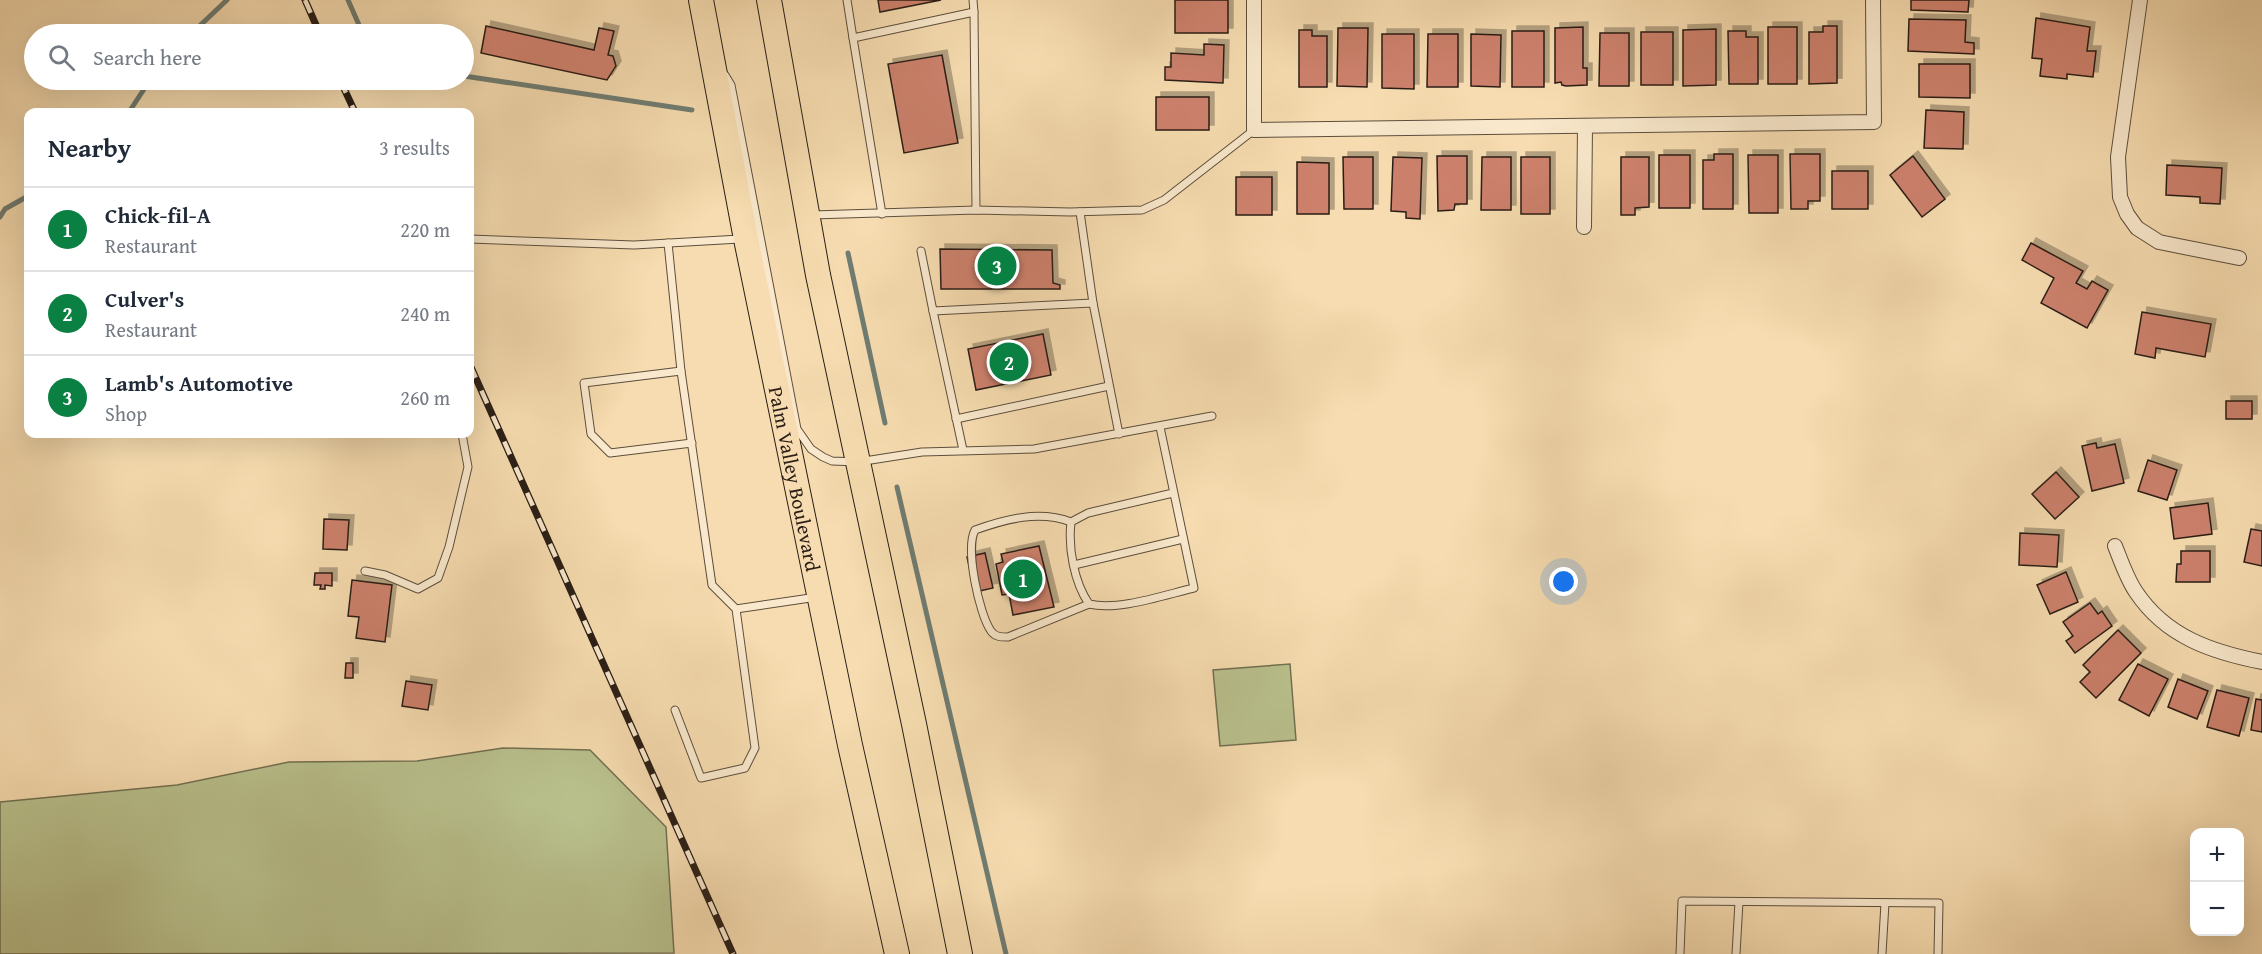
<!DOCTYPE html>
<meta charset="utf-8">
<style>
:root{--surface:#fff;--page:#f2f2f3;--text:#1f2937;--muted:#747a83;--line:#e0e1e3;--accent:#0b8043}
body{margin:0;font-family:"Gentium Book Plus",serif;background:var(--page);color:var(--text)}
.controls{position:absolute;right:18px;bottom:18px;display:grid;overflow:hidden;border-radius:12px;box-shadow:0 6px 24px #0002}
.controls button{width:54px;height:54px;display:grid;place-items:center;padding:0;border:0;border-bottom:2px solid var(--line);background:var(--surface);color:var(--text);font:30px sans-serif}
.you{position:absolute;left:1564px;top:582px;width:21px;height:21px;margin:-15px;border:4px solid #fff;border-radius:50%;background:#1a73e8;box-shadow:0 0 0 9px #1a73e833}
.badge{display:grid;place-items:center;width:39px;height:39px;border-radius:50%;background:var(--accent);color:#fff;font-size:20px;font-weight:700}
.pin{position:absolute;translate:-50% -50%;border:3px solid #fff;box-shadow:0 2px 6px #0006}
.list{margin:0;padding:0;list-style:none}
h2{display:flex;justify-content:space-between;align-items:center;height:78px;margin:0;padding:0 24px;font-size:26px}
h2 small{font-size:20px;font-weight:400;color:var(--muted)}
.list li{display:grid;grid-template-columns:39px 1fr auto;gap:18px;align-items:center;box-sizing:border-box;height:84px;padding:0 24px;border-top:2px solid var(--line)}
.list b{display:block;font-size:22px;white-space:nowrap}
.list p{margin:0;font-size:20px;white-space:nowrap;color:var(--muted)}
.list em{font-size:20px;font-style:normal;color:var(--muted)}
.icon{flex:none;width:33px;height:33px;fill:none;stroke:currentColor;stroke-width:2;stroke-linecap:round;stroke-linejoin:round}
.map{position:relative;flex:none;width:2262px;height:954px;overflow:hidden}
.search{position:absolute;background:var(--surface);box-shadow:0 6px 24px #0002;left:24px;top:24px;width:450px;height:66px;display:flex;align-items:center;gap:15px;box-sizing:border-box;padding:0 21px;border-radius:33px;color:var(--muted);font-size:22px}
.panel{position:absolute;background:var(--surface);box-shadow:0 6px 24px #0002;left:24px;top:108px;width:450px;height:330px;border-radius:12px}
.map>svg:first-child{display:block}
.green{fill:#b9c18d;stroke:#727052;stroke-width:1.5}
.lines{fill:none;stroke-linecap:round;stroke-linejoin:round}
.stream{stroke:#6f7c72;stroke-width:5}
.building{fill:#cd816d;stroke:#2a1e16;stroke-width:1.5;filter:url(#shadow)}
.lane-casing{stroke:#5d4e3c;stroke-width:9}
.street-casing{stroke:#5d4e3c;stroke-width:16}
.highway-casing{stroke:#2a1e16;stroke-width:26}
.lane{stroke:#f9e8cc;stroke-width:7}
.street{stroke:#f9e8cc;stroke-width:14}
.highway{stroke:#f6dcb0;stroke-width:24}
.rail-casing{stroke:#2a1e16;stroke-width:7}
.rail{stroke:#f9e8cc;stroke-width:4.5;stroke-dasharray:14;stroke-linecap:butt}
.labels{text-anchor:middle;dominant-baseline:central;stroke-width:5;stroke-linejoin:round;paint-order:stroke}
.street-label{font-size:20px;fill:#2a1e16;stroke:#f9e8cc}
</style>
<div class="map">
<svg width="2262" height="954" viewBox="0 0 2262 954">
<defs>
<filter id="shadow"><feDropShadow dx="5" dy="-5" stdDeviation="0" flood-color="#0004"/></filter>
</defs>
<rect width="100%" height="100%" fill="#f6dcb0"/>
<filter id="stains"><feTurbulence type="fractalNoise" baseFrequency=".00333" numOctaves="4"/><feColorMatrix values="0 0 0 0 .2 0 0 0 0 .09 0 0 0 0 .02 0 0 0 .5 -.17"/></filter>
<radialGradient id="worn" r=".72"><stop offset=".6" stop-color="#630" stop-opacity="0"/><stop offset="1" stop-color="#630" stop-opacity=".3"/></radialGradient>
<g class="green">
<path d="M1290 664 1296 740 1220 746 1213 670Z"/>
<path d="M503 748 590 750 666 827 674 953 0 954V802L177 785 289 762 417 761Z"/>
</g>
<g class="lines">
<g class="stream">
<path d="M348 0 363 34"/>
<path d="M191 34 227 0"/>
<path d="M464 76 692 110"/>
<path d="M129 112 150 80"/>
<path d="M0 217 5 209 28 196"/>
<path d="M848 253 885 423"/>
<path d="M897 487 1006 954"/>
</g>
</g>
<g class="building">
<path d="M878 0H941L880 12Z"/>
<rect x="1175" y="0" width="53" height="33"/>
<path d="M1911 0H1969L1968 12 1911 10Z"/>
<path d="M2036 18 2090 27 2087 51H2096L2093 77 2067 74V79L2040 76 2042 59 2032 58Z"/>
<path d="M1909 19 1966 20 1965 42 1974 43V54L1908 51Z"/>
<path d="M486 26 594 50 599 28 614 31 608 55 613 56 616 66 607 80 481 53Z"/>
<path d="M1823 26H1837V83L1809 84V32H1823Z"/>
<path d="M1583 27V68H1587V85L1566 86 1562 85 1561 82 1555 83V28Z"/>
<rect x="1768" y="27" width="29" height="57"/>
<path d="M1338 28H1368L1367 87 1337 86Z"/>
<path d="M1716 29V85L1683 86V30Z"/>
<path d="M1299 30H1312V36H1327V87H1299Z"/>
<rect x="1512" y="31" width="32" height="56"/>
<path d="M1728 31H1746V37H1758V84H1729Z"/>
<rect x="1641" y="32" width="32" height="53"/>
<path d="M1600 33H1629V86H1599Z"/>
<path d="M1382 34H1414V89L1382 88Z"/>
<path d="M1428 34H1458V87H1427Z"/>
<path d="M1471 34 1501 35 1500 87 1471 86Z"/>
<path d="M1204 44 1224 45 1223 83 1165 80V67H1171V53L1204 55Z"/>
<path d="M942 55 958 143 904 153 888 64Z"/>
<path d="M1919 64H1970V98L1919 97Z"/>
<rect x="1156" y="97" width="53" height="33"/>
<path d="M1926 110 1964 112 1963 149 1924 148Z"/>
<path d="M1714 154H1733V209H1703V160H1714Z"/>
<path d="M1790 154H1820V201H1808V209H1791Z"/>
<rect x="1659" y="155" width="31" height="53"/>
<path d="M1748 155H1778V213H1749Z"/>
<path d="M1437 156H1467V204H1455L1454 210 1438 211Z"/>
<path d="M1913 156 1945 199 1922 217 1890 175Z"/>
<path d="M1343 157H1373V209H1344Z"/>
<path d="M1393 157 1422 158 1420 219 1406 218V212L1391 211Z"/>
<path d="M1482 157H1511V210H1481Z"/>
<rect x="1521" y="157" width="29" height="57"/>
<path d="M1621 157H1649V207L1635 208V215H1621Z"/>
<path d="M1297 162 1329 163V214H1297Z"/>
<path d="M2167 165 2222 168 2220 204 2200 203V197L2166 195Z"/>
<rect x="1832" y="171" width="36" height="38"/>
<rect x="1236" y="177" width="36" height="38"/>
<path d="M2031 243 2083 271 2076 283 2087 289 2092 281 2108 290 2087 328 2041 303 2054 278 2022 260Z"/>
<path d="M940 249 1052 250 1053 283 1060 285V289H941Z"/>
<path d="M2142 312 2211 324 2205 357 2156 348 2155 358 2135 354Z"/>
<path d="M1043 334 1051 375 976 390 968 349Z"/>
<rect x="2226" y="401" width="26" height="18"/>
<path d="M2096 443 2097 448 2115 444 2124 483 2092 491 2082 446Z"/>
<path d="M2148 460 2177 470 2167 500 2138 491Z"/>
<path d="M2056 472 2079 497 2055 519 2032 494Z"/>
<path d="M2208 503 2212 534 2174 539 2170 508Z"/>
<path d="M324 519 349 520 347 550 323 549Z"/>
<path d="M2251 529 2262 531V566L2244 562Z"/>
<path d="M2020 533 2059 535 2057 567 2019 565Z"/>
<path d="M1039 546 1054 607 1013 615 1009 594 1002 595 996 564 1003 562 1001 554Z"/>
<path d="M2181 551H2210V582H2176L2177 564H2181Z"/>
<path d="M985 553 993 588 975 592 967 557Z"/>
<path d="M2066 572 2078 602 2050 614 2037 585Z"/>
<path d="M315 573H332V586L325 585V589H320L321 585H314Z"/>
<path d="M352 580 392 585 385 642 356 638 359 617 348 616Z"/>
<path d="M2090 603 2098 614 2102 611 2112 626 2075 653 2066 641 2073 636 2063 622Z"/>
<path d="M2118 630 2141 653 2096 698 2080 682 2090 672 2083 665Z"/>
<path d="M346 663H353V678H345Z"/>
<path d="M2138 664 2168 679 2149 716 2119 700Z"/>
<path d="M2178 679 2208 691 2197 719 2168 707Z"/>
<path d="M406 681 432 685 428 710 402 706Z"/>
<path d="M2217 690 2249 698 2239 736 2207 727Z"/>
<path d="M2256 699 2262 700V732L2251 730Z"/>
</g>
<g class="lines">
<defs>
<g id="lane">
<path d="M847 0 853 38"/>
<path d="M973 0 974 12"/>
<path d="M725 75 731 85 797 429 811 449 823 457 832 461 858 462 922 452 1034 449 1212 416"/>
<path d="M1080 212 1093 303"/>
<path d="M882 214 853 38 974 12 976 210"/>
<path d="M812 215 976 210 1070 212 1142 210 1164 200 1254 130"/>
<path d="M470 239 634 245 740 239"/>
<path d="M668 243 681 371 584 383 591 434 610 453 692 443"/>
<path d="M921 251 933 311 1093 303 1119 434"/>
<path d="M933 311 963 450"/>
<path d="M956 419 1109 386"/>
<path d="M1160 427 1194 588C1164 595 1119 611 1089 604 1074 582 1068 548 1071 522L1088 513 1173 493"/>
<path d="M1071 522C1039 510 1006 519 975 530 965 548 979 614 991 631 995 637 1001 637 1008 637L1089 604"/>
<path d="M1074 565 1183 539"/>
<path d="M365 571 385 575 418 589 438 578 449 547 468 467 462 434"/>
<path d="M736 609 817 597"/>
<path d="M675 710 701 778 745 768 755 748 736 609 712 585 681 371"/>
<path d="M1680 954 1682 901 1939 903 1938 954"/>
<path d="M1736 954 1739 902"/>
<path d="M1882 954 1885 903"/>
</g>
<g id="street">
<path d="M1254 0V130L1874 122 1873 0"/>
<path d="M2140 0 2118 157 2120 197 2127 214 2137 228 2159 242 2239 258"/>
<path d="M1584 227 1585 126"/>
<path d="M2115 546C2121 561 2127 579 2136 592 2166 637 2212 652 2262 662"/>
</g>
<g id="highway">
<path id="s1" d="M701 0 746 239 850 745 897 954"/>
<path d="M769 0 818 275 914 724 960 954"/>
</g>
</defs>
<use href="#lane" class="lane-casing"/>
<use href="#street" class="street-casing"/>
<use href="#highway" class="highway-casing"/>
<use href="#lane" class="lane"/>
<use href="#street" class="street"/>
<use href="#highway" class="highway"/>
<defs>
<g id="rail">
<path d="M305 0 320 34"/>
<path d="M340 80 355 112"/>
<path d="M470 365 733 954"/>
</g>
</defs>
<use href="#rail" class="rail-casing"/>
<use href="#rail" class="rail"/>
</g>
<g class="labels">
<g class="street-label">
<text stroke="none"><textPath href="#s1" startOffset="488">Palm Valley Boulevard</textPath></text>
</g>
</g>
<rect width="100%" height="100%" filter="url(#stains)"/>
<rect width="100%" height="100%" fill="url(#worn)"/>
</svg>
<div class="controls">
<button>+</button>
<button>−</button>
</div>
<div class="you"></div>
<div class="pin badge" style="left:1023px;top:579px">1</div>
<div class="pin badge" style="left:1009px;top:362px">2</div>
<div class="pin badge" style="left:997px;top:266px">3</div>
<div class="search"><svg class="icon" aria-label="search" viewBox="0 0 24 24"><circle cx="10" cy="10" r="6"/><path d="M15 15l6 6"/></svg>Search here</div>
<section class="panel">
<h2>Nearby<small>3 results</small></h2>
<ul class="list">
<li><span class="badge">1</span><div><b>Chick-fil-A</b><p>Restaurant</p></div><em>220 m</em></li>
<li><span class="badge">2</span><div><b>Culver's</b><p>Restaurant</p></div><em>240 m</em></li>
<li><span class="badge">3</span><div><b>Lamb's Automotive</b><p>Shop</p></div><em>260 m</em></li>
</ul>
</section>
</div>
